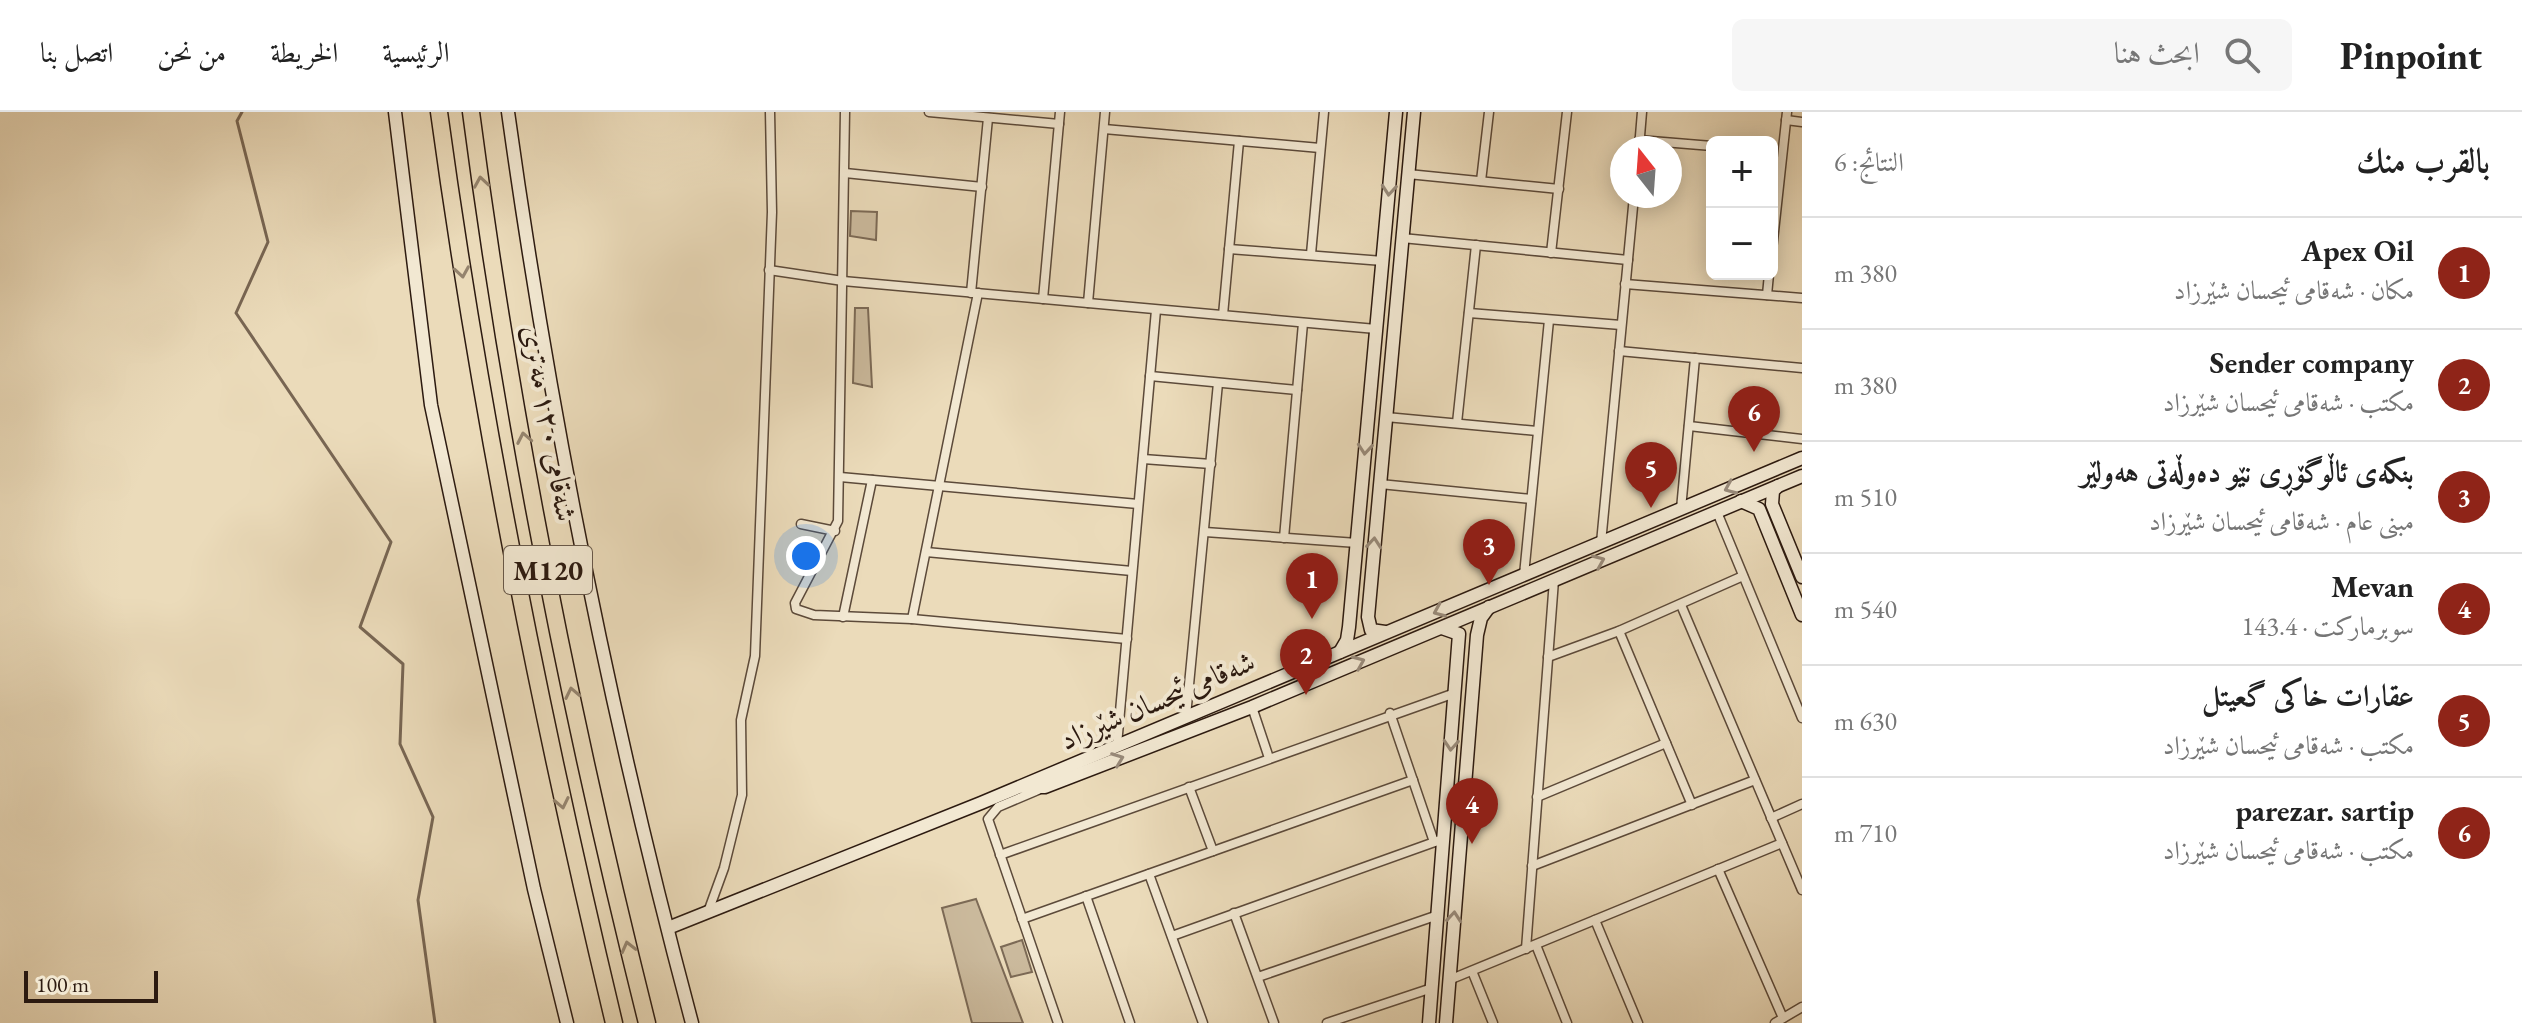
<!DOCTYPE html>
<html lang="ar">
<meta charset="utf-8">
<style>
:root{--surface:#fff;--page:#f6f6f6;--text:#222;--muted:#767676;--line:#e0e0e0;--accent:#8f2418}
body{margin:0;font-family:"EB Garamond",Amiri,serif;background:var(--page);color:var(--text);direction:rtl}
.controls{position:absolute;right:24px;top:24px;display:grid;overflow:hidden;border-radius:12px;box-shadow:0 4px 20px #0003}
.controls button{width:72px;height:72px;display:grid;place-items:center;padding:0;border:0;border-bottom:2px solid var(--line);background:var(--surface);color:var(--text);font:40px sans-serif}
.compass{position:absolute;left:1610px;top:24px;width:72px;height:72px;border-radius:50%;background:var(--surface);box-shadow:0 4px 20px #0003;rotate:343deg}
.scale{position:absolute;left:24px;bottom:20px;width:134px;box-sizing:border-box;padding-left:8px;border:4px solid #2c1a10;border-top:0;font-size:22px;line-height:28px;white-space:nowrap;color:#2c1a10;-webkit-text-stroke:6px #f2e8d2;paint-order:stroke}
.you{position:absolute;left:806px;top:444px;width:28px;height:28px;margin:-20px;border:6px solid #fff;border-radius:50%;background:#1a73e8;box-shadow:0 0 0 12px #1a73e833}
.badge{display:grid;place-items:center;width:52px;height:52px;border-radius:50%;background:var(--accent);color:#fff;font-size:26px;font-weight:700}
.pin{position:absolute;translate:-50% -66px;filter:drop-shadow(0 2px 4px #0008)}
.pin::after{content:'';position:absolute;top:42px;width:28px;height:24px;background:inherit;clip-path:polygon(0 0,100% 0,50% 100%)}
.list{margin:0;padding:0;list-style:none}
h2{display:flex;justify-content:space-between;align-items:center;height:104px;margin:0;padding:0 32px;font-size:34px}
h2 small{font-size:26px;font-weight:400;color:var(--muted)}
.list li{display:grid;grid-template-columns:52px 1fr auto;gap:24px;align-items:center;box-sizing:border-box;height:112px;padding:0 32px;border-top:2px solid var(--line)}
.list b{display:block;font-size:30px;white-space:nowrap}
.list p{margin:0;font-size:26px;white-space:nowrap;color:var(--muted)}
.list em{font-size:26px;font-style:normal;color:var(--muted)}
.icon{flex:none;width:44px;height:44px;fill:none;stroke:currentColor;stroke-width:2;stroke-linecap:round;stroke-linejoin:round}
.map{position:relative;flex:none;width:1802px;height:911px;overflow:hidden;direction:ltr}
header{display:flex;align-items:center;gap:48px;box-sizing:border-box;height:112px;padding:0 40px;background:var(--surface);border-bottom:2px solid var(--line)}
header strong{font-size:38px}
nav{display:flex;gap:44px;margin-inline-start:auto;font-size:28px}
.search{width:560px;height:72px;background:var(--page);display:flex;align-items:center;gap:20px;box-sizing:border-box;padding:0 28px;border-radius:12px;color:var(--muted);font-size:30px}
main{display:flex}
aside{flex:1;background:var(--surface)}
.map>svg:first-child{display:block}
.green{fill:#cbba9d;stroke:#7c6a56;stroke-width:2}
.lines{fill:none;stroke-linecap:round;stroke-linejoin:round}
.stream{stroke:#786653;stroke-width:3}
.street-casing{stroke:#5c4a3a;stroke-width:11}
.secondary-casing{stroke:#2c1a10;stroke-width:15}
.highway-casing{stroke:#2c1a10;stroke-width:19}
.street{stroke:#f2e8d2;stroke-width:8}
.secondary{stroke:#f2e8d2;stroke-width:12}
.highway{stroke:#ebdbba;stroke-width:16}
.oneway{stroke:#95846e}
.oneway2{stroke:#998b7b}
.labels{text-anchor:middle;dominant-baseline:central;stroke-width:8;stroke-linejoin:round;paint-order:stroke}
.shield{fill:#f2e8d2;stroke:#67584a;stroke-width:2}
.shield-label{font-size:28px;font-weight:bold;fill:#2c1a10}
.street-label{font-size:30px;fill:#2c1a10;stroke:#f2e8d2}
</style>
<header>
<strong>Pinpoint</strong>
<div class="search"><svg class="icon" aria-label="search" viewBox="0 0 24 24"><circle cx="10" cy="10" r="6"/><path d="M15 15l6 6"/></svg>ابحث هنا</div>
<nav><a>الرئيسية</a><a>الخريطة</a><a>من نحن</a><a>اتصل بنا</a></nav>
</header>
<main>
<aside>
<h2>بالقرب منك<small>النتائج: 6</small></h2>
<ul class="list">
<li><span class="badge">1</span><div><b>Apex Oil</b><p>مكان · شەقامی ئیحسان شێرزاد</p></div><em>380 m</em></li>
<li><span class="badge">2</span><div><b>Sender company</b><p>مكتب · شەقامی ئیحسان شێرزاد</p></div><em>380 m</em></li>
<li><span class="badge">3</span><div><b>بنکەی ئاڵوگۆڕی نێو دەوڵەتی هەولێر</b><p>مبنى عام · شەقامی ئیحسان شێرزاد</p></div><em>510 m</em></li>
<li><span class="badge">4</span><div><b>Mevan</b><p>سوبرماركت · 143.4</p></div><em>540 m</em></li>
<li><span class="badge">5</span><div><b>عقارات خاكى گعيتل</b><p>مكتب · شەقامی ئیحسان شێرزاد</p></div><em>630 m</em></li>
<li><span class="badge">6</span><div><b>parezar. sartip</b><p>مكتب · شەقامی ئیحسان شێرزاد</p></div><em>710 m</em></li>
</ul>
</aside>
<div class="map">
<svg width="1802" height="911" viewBox="0 0 1802 911">
<rect width="100%" height="100%" fill="#ebdbba"/>
<filter id="stains"><feTurbulence type="fractalNoise" baseFrequency=".0025" numOctaves="4"/><feColorMatrix values="0 0 0 0 .2 0 0 0 0 .09 0 0 0 0 .02 0 0 0 .5 -.17"/></filter>
<radialGradient id="worn" r=".72"><stop offset=".6" stop-color="#630" stop-opacity="0"/><stop offset="1" stop-color="#630" stop-opacity=".3"/></radialGradient>
<g class="green">
<path d="M851 99 877 100 876 128 850 124Z"/>
<path d="M855 196H868L872 275 853 271Z"/>
<path d="M976 787 1023 911H972L942 796Z"/>
<path d="M1022 828 1032 860 1011 865 1001 835Z"/>
</g>
<g class="lines">
<path class="stream" d="M242 0 237 9 268 130 236 201 391 430 360 515 403 552 400 632 433 705 418 788 435 911"/>
<defs>
<g id="street">
<path d="M845 0 838 409 795 491 796 497 814 503 912 507 1127 527"/>
<path d="M929 0 1059 12"/>
<path d="M1786 8 1802 10"/>
<path d="M1104 17 1320 36"/>
<path d="M1639 28 1712 34"/>
<path d="M1639 36 1642 0"/>
<path d="M845 61 982 75"/>
<path d="M1408 62 1559 77"/>
<path d="M1481 69 1489 0"/>
<path d="M1402 126 1628 148"/>
<path d="M1229 137 1383 149"/>
<path d="M1772 138 1787 0"/>
<path d="M1551 141 1567 0"/>
<path d="M1311 142 1324 0"/>
<path d="M769 158 843 169 1376 217"/>
<path d="M1625 172 1802 186"/>
<path d="M971 181 988 6"/>
<path d="M1767 183 1769 162"/>
<path d="M1043 187 1060 0"/>
<path d="M1088 191 1105 0"/>
<path d="M1469 201 1621 213"/>
<path d="M1223 203 1239 29"/>
<path d="M1619 239 1802 256"/>
<path d="M1150 264 1297 278"/>
<path d="M1386 305 1537 319"/>
<path d="M1457 311 1476 133"/>
<path d="M1689 314 1802 327"/>
<path d="M1143 347 1211 352"/>
<path d="M840 365 1138 392"/>
<path d="M1380 372 1531 387"/>
<path d="M1681 397 1695 246"/>
<path d="M1717 400 1802 606"/>
<path d="M801 412 835 419"/>
<path d="M1205 420 1357 431"/>
<path d="M1284 426 1303 211"/>
<path d="M1601 431 1634 84"/>
<path d="M926 440 1132 459"/>
<path d="M1524 463 1549 208"/>
<path d="M1681 493 1802 778"/>
<path d="M843 505 872 368"/>
<path d="M912 507 978 181"/>
<path d="M1619 519 1692 693"/>
<path d="M1548 545 1619 519 1743 464"/>
<path d="M1252 595 1269 646"/>
<path d="M1390 601 1434 730"/>
<path d="M1186 604 1218 271"/>
<path d="M1117 633 1156 198"/>
<path d="M1189 675 1213 739"/>
<path d="M1038 678 998 695 988 707 1058 911"/>
<path d="M1537 685 1666 631"/>
<path d="M1771 706 1802 692"/>
<path d="M1000 743 1455 581"/>
<path d="M1532 754 1755 668"/>
<path d="M1718 757 1783 906"/>
<path d="M1149 762 1203 911"/>
<path d="M1086 784 1130 911"/>
<path d="M708 800 724 756 742 683 741 608 755 544 772 100 770 0"/>
<path d="M1234 801 1274 911"/>
<path d="M1022 807 1413 668"/>
<path d="M1595 808 1638 911"/>
<path d="M1172 824 1443 727"/>
<path d="M1536 833 1567 911"/>
<path d="M1526 837 1554 468"/>
<path d="M1472 859 1493 911"/>
<path d="M1258 865 1438 803"/>
<path d="M1449 868 1782 731"/>
<path d="M1327 911 1432 876"/>
<path d="M1775 911 1802 895"/>
</g>
<g id="secondary">
<path d="M395 0 431 293 534 777 567 911"/>
<path d="M508 0C550 302 613 616 692 911"/>
<path d="M1778 374 1773 379 1772 392 1802 465"/>
<path d="M1741 389 1759 397 1802 503"/>
<path d="M1385 520 1371 518 1368 505 1414 0"/>
<path d="M1340 540 1347 528 1349 515 1396 0"/>
<path d="M1023 675H1045L1252 595 1802 364"/>
<path d="M668 816 981 691 1802 346"/>
<path d="M1429 911 1459 522 1442 516"/>
<path d="M1446 911 1477 523 1481 506 1489 495"/>
</g>
<g id="highway">
<path d="M439 0C481 307 542 610 614 911"/>
<path d="M471 0C511 306 572 612 647 911"/>
</g>
</defs>
<use href="#street" class="street-casing"/>
<use href="#secondary" class="secondary-casing"/>
<use href="#highway" class="highway-casing"/>
<use href="#street" class="street"/>
<use href="#secondary" class="secondary"/>
<use href="#highway" class="highway"/>
</g>
<defs><path id="oneway-chevron" d="M-2-3.5L2.5 0L-2 3.5" fill="none" stroke-width="1.6" stroke-linecap="round" stroke-linejoin="round" transform="scale(2)"/></defs>
<g class="oneway">
<use href="#oneway-chevron" transform="translate(481 70) rotate(-99)"/>
<use href="#oneway-chevron" transform="translate(462 160) rotate(81)"/>
<use href="#oneway-chevron" transform="translate(524 326) rotate(-101)"/>
<use href="#oneway-chevron" transform="translate(572 581) rotate(-102)"/>
<use href="#oneway-chevron" transform="translate(562 691) rotate(78)"/>
<use href="#oneway-chevron" transform="translate(628 835) rotate(-104)"/>
</g>
<g class="oneway2">
<use href="#oneway-chevron" transform="translate(1389 78) rotate(95)"/>
<use href="#oneway-chevron" transform="translate(1365 337) rotate(95)"/>
<use href="#oneway-chevron" transform="translate(1730 376) rotate(157)"/>
<use href="#oneway-chevron" transform="translate(1374 431) rotate(-85)"/>
<use href="#oneway-chevron" transform="translate(1599 449) rotate(-23)"/>
<use href="#oneway-chevron" transform="translate(1439 499) rotate(157)"/>
<use href="#oneway-chevron" transform="translate(1359 550) rotate(-23)"/>
<use href="#oneway-chevron" transform="translate(1451 633) rotate(94)"/>
<use href="#oneway-chevron" transform="translate(1118 647) rotate(-21)"/>
<use href="#oneway-chevron" transform="translate(1454 805) rotate(-85)"/>
</g>
<g class="labels">
<rect class="shield" x="504" y="434" width="88" height="48" rx="6"/>
<g class="shield-label">
<text x="548" y="458">M120</text>
</g>
<g class="street-label">
<text transform="translate(550 311) rotate(80)">شەقامی ١٢٠ مەتری</text>
<text transform="translate(1157 588) rotate(-23)">شەقامی ئیحسان شێرزاد</text>
</g>
</g>
<rect width="100%" height="100%" filter="url(#stains)"/>
<rect width="100%" height="100%" fill="url(#worn)"/>
</svg>
<div class="controls">
<button>+</button>
<button>−</button>
</div>
<svg class="compass" viewBox="-18 -18 36 36"><path d="M0-13l5 13h-10z" fill="#e53935"/><path d="M0 13l5-13h-10z" fill="#767676"/></svg>
<div class="scale">100 m</div>
<div class="you"></div>
<div class="pin badge" style="left:1312px;top:507px">1</div>
<div class="pin badge" style="left:1306px;top:583px">2</div>
<div class="pin badge" style="left:1489px;top:473px">3</div>
<div class="pin badge" style="left:1472px;top:732px">4</div>
<div class="pin badge" style="left:1651px;top:396px">5</div>
<div class="pin badge" style="left:1754px;top:340px">6</div>
</div>
</main>
